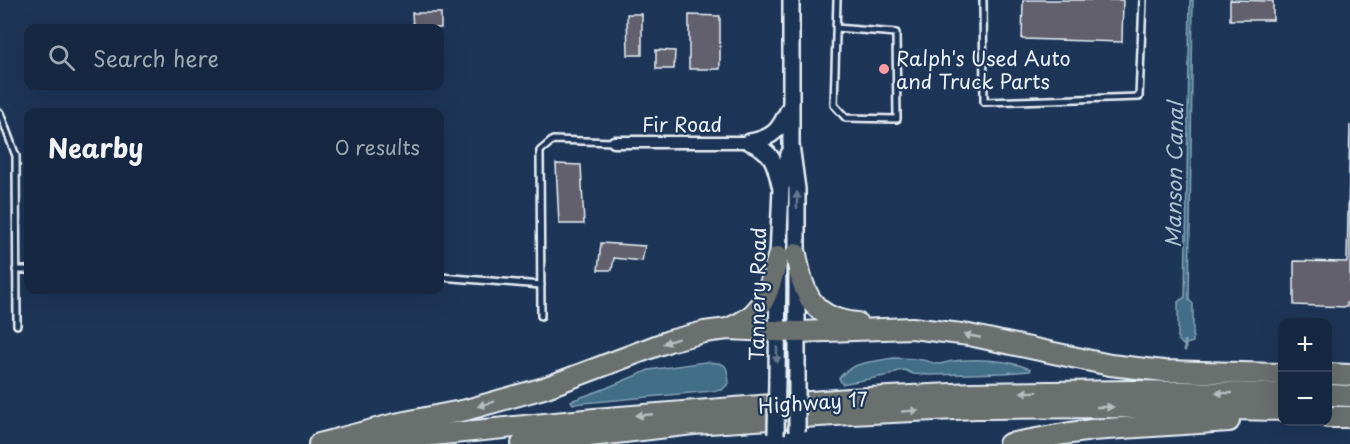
<!DOCTYPE html>
<meta charset="utf-8">
<style>
:root{--surface:#162841;--page:#23344c;--text:#f1f3f6;--muted:#9ea6b1;--line:#35445a}
body{margin:0;font-family:"Playpen Sans",sans-serif;background:var(--page);color:var(--text)}
.controls{position:absolute;right:18px;bottom:18px;display:grid;overflow:hidden;border-radius:12px;box-shadow:0 6px 24px #0002}
.controls button{width:54px;height:54px;display:grid;place-items:center;padding:0;border:0;border-bottom:2px solid var(--line);background:var(--surface);color:var(--text);font:30px sans-serif}
.list{margin:0;padding:0;list-style:none}
h2{display:flex;justify-content:space-between;align-items:center;height:78px;margin:0;padding:0 24px;font-size:26px}
h2 small{font-size:20px;font-weight:400;color:var(--muted)}
.icon{flex:none;width:33px;height:33px;fill:none;stroke:currentColor;stroke-width:2;stroke-linecap:round;stroke-linejoin:round}
.map{position:relative;flex:none;width:1350px;height:444px;overflow:hidden}
.search{position:absolute;background:var(--surface);box-shadow:0 6px 24px #0002;left:24px;top:24px;width:420px;height:66px;display:flex;align-items:center;gap:15px;box-sizing:border-box;padding:0 21px;border-radius:12px;color:var(--muted);font-size:22px}
.panel{position:absolute;background:var(--surface);box-shadow:0 6px 24px #0002;left:24px;top:108px;width:420px;height:186px;border-radius:12px}
.map>svg:first-child{display:block}
.water{fill:#426e88;stroke:#84a2b5;stroke-width:1.5}
.lines{fill:none;stroke-linecap:round;stroke-linejoin:round}
.stream{stroke:#84a2b5;stroke-width:3}
.building{fill:#63616d;stroke:#e8f1f8;stroke-width:1.5}
.lane-casing{stroke:#e8f1f8;stroke-width:10}
.street-casing{stroke:#e8f1f8;stroke-width:15}
.secondary-casing{stroke:#e8f1f8;stroke-width:20}
.highway-casing{stroke:#e8f1f8;stroke-width:24}
.lane{stroke:#1d3557;stroke-width:5}
.street{stroke:#1d3557;stroke-width:10}
.secondary{stroke:#1d3557;stroke-width:15}
.highway{stroke:#6b706d;stroke-width:20}
.secondary-bridge-casing{stroke:#e8f1f8;stroke-width:20;stroke-linecap:butt}
.secondary-bridge{stroke:#1d3557;stroke-width:15}
.oneway{fill:#64778f}
.oneway2{fill:#b6bdc0}
.poi-dot{fill:#ff9aa2;stroke:#1d3557;stroke-width:2}
.labels{text-anchor:middle;dominant-baseline:central;stroke-width:4.5;stroke-linejoin:round;paint-order:stroke}
.poi-label{font-size:20px;fill:#e8f1f8;stroke:#1d3557;text-anchor:start}
.street-label{font-size:20px;fill:#e8f1f8;stroke:#1d3557}
.water-label{font-size:21px;font-style:italic;fill:#aec3d1;stroke:#1d3557}
</style>
<div class="map">
<svg width="1350" height="444" viewBox="0 0 1350 444">
<rect width="100%" height="100%" fill="#1d3557"/>
<filter id="ink" filterUnits="userSpaceOnUse"><feTurbulence type="fractalNoise" baseFrequency=".0167" numOctaves="2"/><feDisplacementMap in="SourceGraphic" scale="12" xChannelSelector="R" yChannelSelector="G"/><feConvolveMatrix kernelMatrix="1 2 1 2 8 2 1 2 1" color-interpolation-filters="sRGB"/></filter>
<g filter="url(#ink)">
<g class="water">
<path d="M1190 0H1193L1189 300 1193 304V342L1183 345 1178 340V302L1185 297Z"/>
<path d="M893 358C905 358 916 358 927 361 931 362 935 364 940 364 945 363 949 361 954 361 975 358 1010 360 1030 369V371L1004 373 929 375 913 374 905 370 898 371 890 375 842 384 839 378C852 361 874 362 893 358Z"/>
<path d="M705 362C725 364 727 361 729 383L722 390 573 404 571 401 604 389 649 370Z"/>
</g>
<g class="lines">
<path class="stream" d="M1185 350V341"/>
</g>
<g class="building">
<path d="M1023 0H1123L1122 42 1022 39Z"/>
<path d="M1230 0 1273 1V20H1230Z"/>
<path d="M412 13H441V28H413Z"/>
<path d="M627 14H642V55H628Z"/>
<path d="M689 15 720 16V69H689Z"/>
<path d="M656 50 675 51 674 69H656Z"/>
<path d="M1350 125V303H1347V307L1294 305V261L1347 262Z"/>
<path d="M556 164 581 165 584 224H559Z"/>
<path d="M601 243 645 246 642 261 614 258 612 270H598Z"/>
</g>
<g class="lines">
<defs>
<g id="lane">
<path d="M983 0 984 102 1139 97 1143 0"/>
<path d="M836 28 896 33 897 119 846 118 834 105 837 0"/>
<path d="M0 113 16 156 17 325"/>
<path d="M16 270H28"/>
<path d="M440 277 541 285"/>
<path d="M541 316 540 151 553 140 614 142"/>
</g>
<path id="street" d="M614 142H750"/>
<g id="secondary">
<path d="M791 0V145L797 189V379"/>
<path d="M750 142C776 137 779 129 790 107"/>
<path d="M750 142C773 152 775 162 780 185"/>
<path d="M777 380 778 257 781 188 789 154"/>
</g>
<g id="highway">
<path d="M796 254C803 294 812 319 857 323"/>
<path d="M728 329C736 325 746 321 753 314 768 301 772 276 778 257"/>
<path d="M1328 374 1350 375"/>
<path d="M1328 395 1350 396"/>
<path d="M1328 417H1350"/>
<path d="M372 441 595 419 849 399 972 393 1135 391 1282 394"/>
<path d="M319 444 395 424 466 410 544 388 669 341 704 332 728 329 797 332 912 328 969 335 1110 365 1164 371 1282 374"/>
<path d="M522 444 693 424 851 414 976 408 1135 407 1282 410"/>
<path d="M1009 444 1064 434 1092 430 1229 421"/>
</g>
</defs>
<use href="#lane" class="lane-casing"/>
<use href="#street" class="street-casing"/>
<use href="#secondary" class="secondary-casing"/>
<use href="#highway" class="highway-casing"/>
<use href="#lane" class="lane"/>
<use href="#street" class="street"/>
<use href="#secondary" class="secondary"/>
<use href="#highway" class="highway"/>
<defs>
<g id="secondary-bridge">
<path d="M797 379V432"/>
<path d="M776 434 777 380"/>
</g>
</defs>
<use href="#secondary-bridge" class="secondary-bridge-casing"/>
<use href="#secondary-bridge" class="secondary-bridge"/>
</g>
<defs><path id="oneway-solid" d="M-6-.8H1V-3.2L6.5 0L1 3.2V.8H-6Z" transform="scale(1.5)"/></defs>
<g class="oneway">
<use href="#oneway-solid" transform="translate(797 200) rotate(-89)"/>
<use href="#oneway-solid" transform="translate(777 355) rotate(90)"/>
</g>
<g class="oneway2">
<use href="#oneway-solid" transform="translate(972 336) rotate(-169)"/>
<use href="#oneway-solid" transform="translate(671 341) rotate(162)"/>
<use href="#oneway-solid" transform="translate(1029 392) rotate(179)"/>
<use href="#oneway-solid" transform="translate(1224 393) rotate(-179)"/>
<use href="#oneway-solid" transform="translate(486 404) rotate(164)"/>
<use href="#oneway-solid" transform="translate(1105 407)"/>
<use href="#oneway-solid" transform="translate(910 411) rotate(-3)"/>
<use href="#oneway-solid" transform="translate(644 415) rotate(175)"/>
</g>
</g>
<circle class="poi-dot" cx="884" cy="69" r="6"/>
<g class="labels">
<g class="poi-label">
<text x="896" y="58">Ralph's Used Auto<tspan x="896" dy="23">and Truck Parts</tspan></text>
</g>
<g class="street-label">
<text x="682" y="124">Fir Road</text>
<text transform="translate(757 294) rotate(-89)">Tannery Road</text>
<text transform="translate(813 402) rotate(-4)">Highway 17</text>
</g>
<g class="water-label">
<text transform="translate(1173 175) rotate(-89)">Manson Canal</text>
</g>
</g>
</svg>
<div class="controls">
<button>+</button>
<button>−</button>
</div>
<div class="search"><svg class="icon" aria-label="search" viewBox="0 0 24 24"><circle cx="10" cy="10" r="6"/><path d="M15 15l6 6"/></svg>Search here</div>
<section class="panel">
<h2>Nearby<small>0 results</small></h2>
<ul class="list">
</ul>
</section>
</div>
